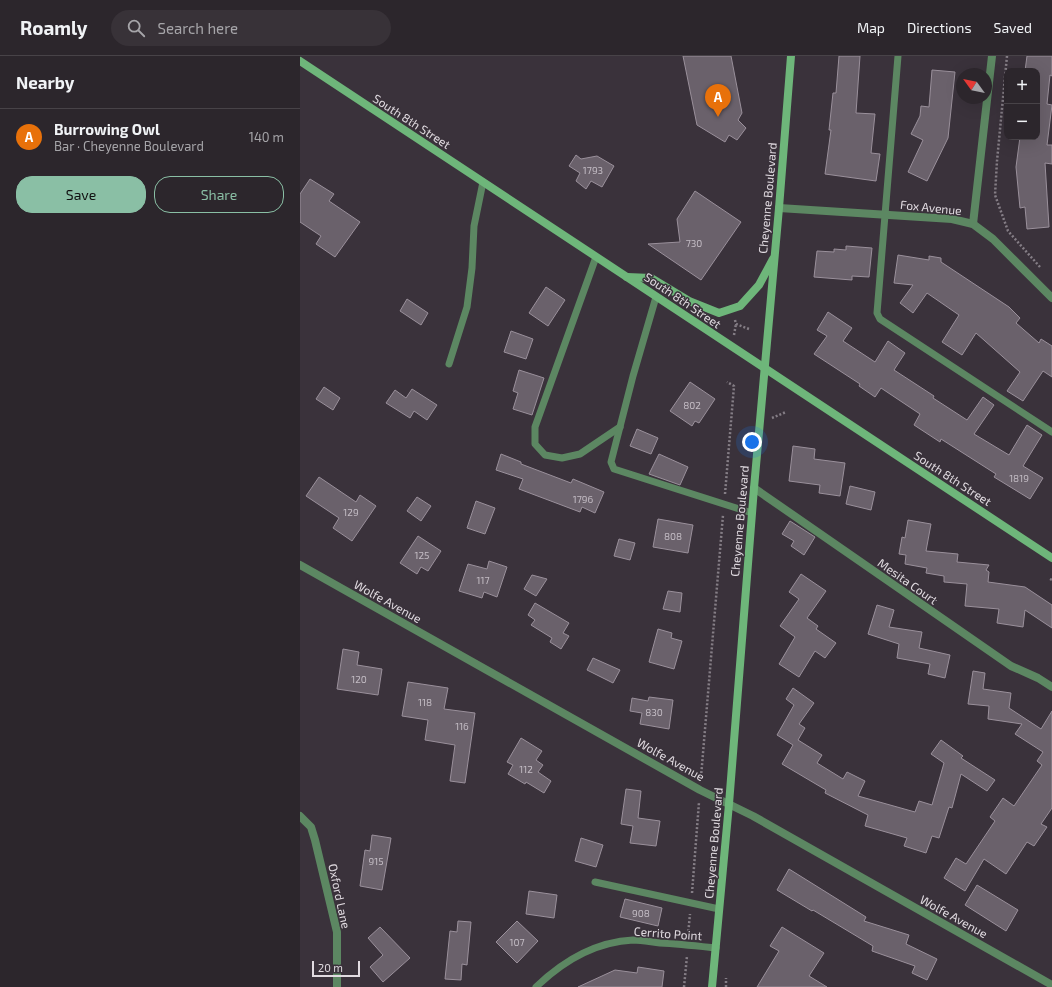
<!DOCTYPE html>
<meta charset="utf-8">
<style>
:root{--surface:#2c262c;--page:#383238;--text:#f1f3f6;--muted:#a6a5a9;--line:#484348;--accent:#8abfa5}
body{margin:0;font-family:"Exo 2",sans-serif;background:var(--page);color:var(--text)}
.controls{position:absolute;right:12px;top:12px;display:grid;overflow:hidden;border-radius:8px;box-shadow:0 4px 16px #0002}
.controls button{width:36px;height:36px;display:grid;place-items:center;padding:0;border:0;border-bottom:1px solid var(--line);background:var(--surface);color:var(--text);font:20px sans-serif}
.compass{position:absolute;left:656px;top:12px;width:36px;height:36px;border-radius:50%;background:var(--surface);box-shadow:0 4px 16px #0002;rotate:303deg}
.scale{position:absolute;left:12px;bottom:10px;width:48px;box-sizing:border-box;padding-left:4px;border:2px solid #e1dbe1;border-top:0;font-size:11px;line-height:14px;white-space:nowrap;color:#e1dbe1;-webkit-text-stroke:3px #3a323b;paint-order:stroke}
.you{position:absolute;left:452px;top:386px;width:14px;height:14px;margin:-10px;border:3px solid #fff;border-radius:50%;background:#1a73e8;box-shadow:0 0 0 6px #1a73e833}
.badge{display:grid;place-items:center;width:26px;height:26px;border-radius:50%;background:var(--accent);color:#fff;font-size:13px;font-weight:700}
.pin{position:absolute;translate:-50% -33px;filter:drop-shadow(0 1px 2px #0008)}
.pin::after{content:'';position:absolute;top:21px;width:14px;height:12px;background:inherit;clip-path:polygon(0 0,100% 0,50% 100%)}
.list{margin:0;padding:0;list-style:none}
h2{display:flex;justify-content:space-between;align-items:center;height:52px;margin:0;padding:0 16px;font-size:17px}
h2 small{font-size:13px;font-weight:400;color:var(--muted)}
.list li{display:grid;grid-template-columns:26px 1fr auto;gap:12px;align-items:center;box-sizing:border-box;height:56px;padding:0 16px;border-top:1px solid var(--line)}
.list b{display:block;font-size:15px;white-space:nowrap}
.list p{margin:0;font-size:13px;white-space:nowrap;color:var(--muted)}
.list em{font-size:13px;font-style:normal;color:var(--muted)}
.actions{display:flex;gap:8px;padding:12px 16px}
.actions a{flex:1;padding:9px 0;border:1px solid var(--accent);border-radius:16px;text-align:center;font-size:14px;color:var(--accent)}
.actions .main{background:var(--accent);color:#111}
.icon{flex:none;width:22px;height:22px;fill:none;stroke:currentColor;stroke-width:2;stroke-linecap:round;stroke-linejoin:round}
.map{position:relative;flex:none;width:752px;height:931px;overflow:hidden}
header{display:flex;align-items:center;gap:24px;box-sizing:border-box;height:56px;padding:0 20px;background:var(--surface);border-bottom:1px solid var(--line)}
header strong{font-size:19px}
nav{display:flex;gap:22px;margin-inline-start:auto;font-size:14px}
.search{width:280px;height:36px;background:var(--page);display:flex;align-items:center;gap:10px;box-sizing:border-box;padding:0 14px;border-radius:22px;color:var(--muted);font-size:15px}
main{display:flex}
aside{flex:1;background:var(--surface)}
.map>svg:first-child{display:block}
.building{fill:#6a616b;stroke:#9a909b}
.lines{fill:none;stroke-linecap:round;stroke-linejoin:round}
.path{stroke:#857e86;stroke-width:2.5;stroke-dasharray:2 2;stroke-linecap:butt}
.lane{stroke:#5c8762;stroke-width:7}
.street{stroke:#5c8762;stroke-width:8}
.secondary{stroke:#6eb67a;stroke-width:8}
.labels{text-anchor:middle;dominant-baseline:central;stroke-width:3;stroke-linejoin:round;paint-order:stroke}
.number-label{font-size:10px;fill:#c3bcc4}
.street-label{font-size:12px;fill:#e1dbe1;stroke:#3a323b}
</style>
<header>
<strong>Roamly</strong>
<div class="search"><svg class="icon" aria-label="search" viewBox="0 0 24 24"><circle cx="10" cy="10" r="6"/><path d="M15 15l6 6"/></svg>Search here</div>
<nav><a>Map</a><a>Directions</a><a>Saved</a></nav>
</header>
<main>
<aside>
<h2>Nearby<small></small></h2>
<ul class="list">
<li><span class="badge" style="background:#e8710a">A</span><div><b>Burrowing Owl</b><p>Bar · Cheyenne Boulevard</p></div><em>140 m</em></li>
</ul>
<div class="actions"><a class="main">Save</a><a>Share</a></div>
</aside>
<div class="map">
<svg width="752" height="931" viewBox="0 0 752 931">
<rect width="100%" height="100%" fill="#3a323b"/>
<g class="building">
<path d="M383 0H431L442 57 438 64 446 72 437 84 429 79 425 86 397 69Z"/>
<path d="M539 0H560L556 57 575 58 571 97 580 98 576 125 525 118 531 74H529L533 37H536Z"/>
<path d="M727 0H752V20L750 19 747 48 752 49 747 89H752V108L745 107 749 171 727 173 725 151 720 152 716 111 720 81H737V15H725Z"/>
<path d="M632 14 655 16 648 82 627 125 608 116 623 84 611 78 620 60 621 50 629 51Z"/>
<path d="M276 99 281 103 297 100 314 110 302 131 291 125 286 133 276 125 280 117 269 110Z"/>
<path d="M10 123 34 138 29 145 60 166 35 201 16 188 21 180 0 166V138Z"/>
<path d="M395 135 441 166 401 224 348 188 380 186 377 163Z"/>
<path d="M546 190 572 192 569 221 552 220V224L514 221 517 195 534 196V193L546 194Z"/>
<path d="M598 199 629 204V200L641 202V206L709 251 720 262 716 267 739 287 741 283 752 290V321L743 315 723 345 707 335 720 316 676 277 662 299 642 286 659 259 627 237 613 257 600 247 613 229 594 227Z"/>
<path d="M246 231 265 244 248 270 229 257Z"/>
<path d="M107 243 128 257 121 269 100 255Z"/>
<path d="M528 256 552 272 543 285 575 306 588 285 605 297 594 314 634 340 633 342 667 364 683 341 694 349 674 378 709 399 727 369 742 379 723 410 743 422 730 443 694 421 696 418 641 383 640 386 614 369 620 358 581 332 575 341 559 330 560 328 514 298 527 280 517 274Z"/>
<path d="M211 275 233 283 226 303 204 296Z"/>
<path d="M219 314 244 322 232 359 213 353 218 337 213 335Z"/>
<path d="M390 326 415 343 399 367 395 365 392 370 370 355Z"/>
<path d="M24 331 40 342 33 354 16 343Z"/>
<path d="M112 333 137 349 127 364 114 355 110 362 86 347 95 334 106 342Z"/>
<path d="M337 373 358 382 351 398 330 390Z"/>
<path d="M493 390 515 393 514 403 545 407 540 440 519 437 520 429 489 425Z"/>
<path d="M201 398 221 406V408L271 427 273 423 304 436 295 457 282 451 280 456 219 433 223 423 196 414Z"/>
<path d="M359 398 388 411 380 429 349 418Z"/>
<path d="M19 421 56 446 60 439 76 450 52 485 33 472 39 462 6 440Z"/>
<path d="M550 430 575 436 571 454 546 448Z"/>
<path d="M117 441 131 450 121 465 107 455Z"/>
<path d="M176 445 195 452 185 478 167 472Z"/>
<path d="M358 463 393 469 388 497 353 491Z"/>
<path d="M608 464 631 468 626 495 658 498 657 506 689 509 686 514 689 516 688 526 725 531 752 549V572L725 554 723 571 697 567 699 553 665 550 667 528 644 526V520L626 517 627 512 605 508 606 499 599 498 602 481 605 482Z"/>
<path d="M490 465 515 481 504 499 491 490 494 485 482 478Z"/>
<path d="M118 480 141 495 128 515 121 511 117 518 100 507Z"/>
<path d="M319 483 335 487 330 504 314 500Z"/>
<path d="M189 505 207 511 197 541 184 536 182 542 159 535 168 508 187 513Z"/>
<path d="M501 518 526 535 507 562 518 570 516 573 536 587 525 602 515 595 499 621 479 608 495 581 480 570 499 543 489 536Z"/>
<path d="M232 519 247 523 236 540 224 533Z"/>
<path d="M368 535 382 537 380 556 363 553Z"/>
<path d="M235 547 269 567 263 577 269 580 261 593 250 586 252 582 231 569 235 564 228 559Z"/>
<path d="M577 549 594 554 589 571 622 576 619 592 650 599 645 622 628 618 630 608 597 602 599 588 568 578Z"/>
<path d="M358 573 372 577 371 582 382 585 374 613 349 606Z"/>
<path d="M43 593 59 596 57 609 82 613 78 639 37 633Z"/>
<path d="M293 602 320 614 313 627 287 614Z"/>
<path d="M673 615 685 617 683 633 711 637 709 652 741 673 752 655V752L741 768 747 771 734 790 727 786 706 818 684 803 665 835 644 822 656 802 666 808 695 765 690 761 703 742 714 750 742 709 737 705 743 696 715 678 722 668 688 663 689 650 668 648Z"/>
<path d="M108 626 148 632 144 653 175 657 165 727 150 725 155 689 125 684 128 664 102 660Z"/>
<path d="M493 632 514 647 499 668 505 672 498 684 522 699 517 707 543 723 547 716 565 725 558 740 615 756 619 745 632 749 644 707 631 698 641 684 663 700 661 702 695 724 687 735 661 718 652 752 649 751 639 782 632 780 626 797 604 790 607 782 565 770 568 759 525 737 526 734 482 708 493 689 477 679 494 649 486 643Z"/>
<path d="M349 641 373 644 369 673 340 668 342 657 330 655 332 642 348 645Z"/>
<path d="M221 682 242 695 236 704 243 709 238 716 251 725 244 737 226 726 225 728 208 718 213 709 207 706Z"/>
<path d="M326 733 341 735 338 762 360 765 356 790 330 787 333 770 321 768Z"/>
<path d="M72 779 91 782 82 834 60 830 65 794 70 795Z"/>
<path d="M281 782 303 789 296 811 275 805Z"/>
<path d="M489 813 566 861 564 865 609 879 606 888 637 903 627 924 612 917 615 910 572 895 573 890 513 854 512 855 477 834Z"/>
<path d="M677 829 718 854 706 875 665 849Z"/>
<path d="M229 835 257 839 254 862 226 858Z"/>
<path d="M325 843 362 852 358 870 320 861Z"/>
<path d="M158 865 171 866 167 909 162 908 161 924 145 923 150 875 157 876Z"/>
<path d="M217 865 238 885 217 907 196 886Z"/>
<path d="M80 871 110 902 83 926 70 911 83 899 68 882Z"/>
<path d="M482 871 524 897 509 920 527 931H457L479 895 470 890Z"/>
<path d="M338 911 364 915 362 931H278L315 914 337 917Z"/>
</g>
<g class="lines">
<g class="path">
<path d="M707 0 697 105 695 139 708 175 740 211"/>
<path d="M435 264 436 268 449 273"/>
<path d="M434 279 436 268"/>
<path d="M472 362 486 356"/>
<path d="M425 438 434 330 427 326"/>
<path d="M750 523 752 524"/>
<path d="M401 721 423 459"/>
<path d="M392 837 399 746"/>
<path d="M388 879 390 858"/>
<path d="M384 931 387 900"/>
<path d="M426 931V922"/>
</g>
<g class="lane">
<path d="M598 0 577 257 580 263 752 376"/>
<path d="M296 201 235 371V388L245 399 262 402 280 398 320 371"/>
<path d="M356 241 333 320 311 406 314 413 452 457"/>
<path d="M149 308 167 251 172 212 174 170 183 126"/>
<path d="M295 826 419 853"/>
<path d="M236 931C263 905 294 886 333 884 342 884 351 886 360 887 379 888 397 890 416 892"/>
</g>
<g class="street">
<path d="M479 152 652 163 673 168 693 183 752 242"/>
<path d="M673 168 692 0"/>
<path d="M454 432 711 610 738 622 752 631"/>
<path d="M0 509 400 734 453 760 752 929"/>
<path d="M0 760 11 771 15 784 37 876V931"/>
</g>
<g class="secondary">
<path d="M0 5 752 502"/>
<path d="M327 221 351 222 389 245 419 257 440 250 459 229 473 203"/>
<path d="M412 931 429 748 454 432 479 152 491 0"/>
</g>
</g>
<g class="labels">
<g class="number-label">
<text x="293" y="114">1793</text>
<text x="394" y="187">730</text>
<text x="392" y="349">802</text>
<text x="719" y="422">1819</text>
<text x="283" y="443">1796</text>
<text x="51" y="456">129</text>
<text x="373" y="480">808</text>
<text x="122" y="499">125</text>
<text x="183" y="524">117</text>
<text x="59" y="623">120</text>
<text x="125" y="646">118</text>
<text x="354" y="656">830</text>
<text x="162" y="670">116</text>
<text x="226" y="713">112</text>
<text x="76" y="805">915</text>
<text x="341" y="857">908</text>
<text x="217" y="886">107</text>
</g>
<g class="street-label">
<text transform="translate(112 65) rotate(33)">South 8th Street</text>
<text transform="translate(467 142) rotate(-85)">Cheyenne Boulevard</text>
<text transform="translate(631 151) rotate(6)">Fox Avenue</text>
<text transform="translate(383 244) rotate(34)">South 8th Street</text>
<text transform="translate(653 422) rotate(33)">South 8th Street</text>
<text transform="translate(439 465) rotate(-85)">Cheyenne Boulevard</text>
<text transform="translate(608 525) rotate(35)">Mesita Court</text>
<text transform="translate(88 545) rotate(29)">Wolfe Avenue</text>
<text transform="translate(371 703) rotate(29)">Wolfe Avenue</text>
<text transform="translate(413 787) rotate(-85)">Cheyenne Boulevard</text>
<text transform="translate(40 840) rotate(78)">Oxford Lane</text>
<text transform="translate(654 860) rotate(29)">Wolfe Avenue</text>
<text transform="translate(368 877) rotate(4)">Cerrito Point</text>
</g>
</g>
</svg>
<div class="controls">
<button>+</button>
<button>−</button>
</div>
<svg class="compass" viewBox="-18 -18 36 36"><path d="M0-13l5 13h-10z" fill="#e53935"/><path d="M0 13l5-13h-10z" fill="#a6a5a9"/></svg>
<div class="scale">20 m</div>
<div class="you"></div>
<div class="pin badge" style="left:418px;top:61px;background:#e8710a">A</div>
</div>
</main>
